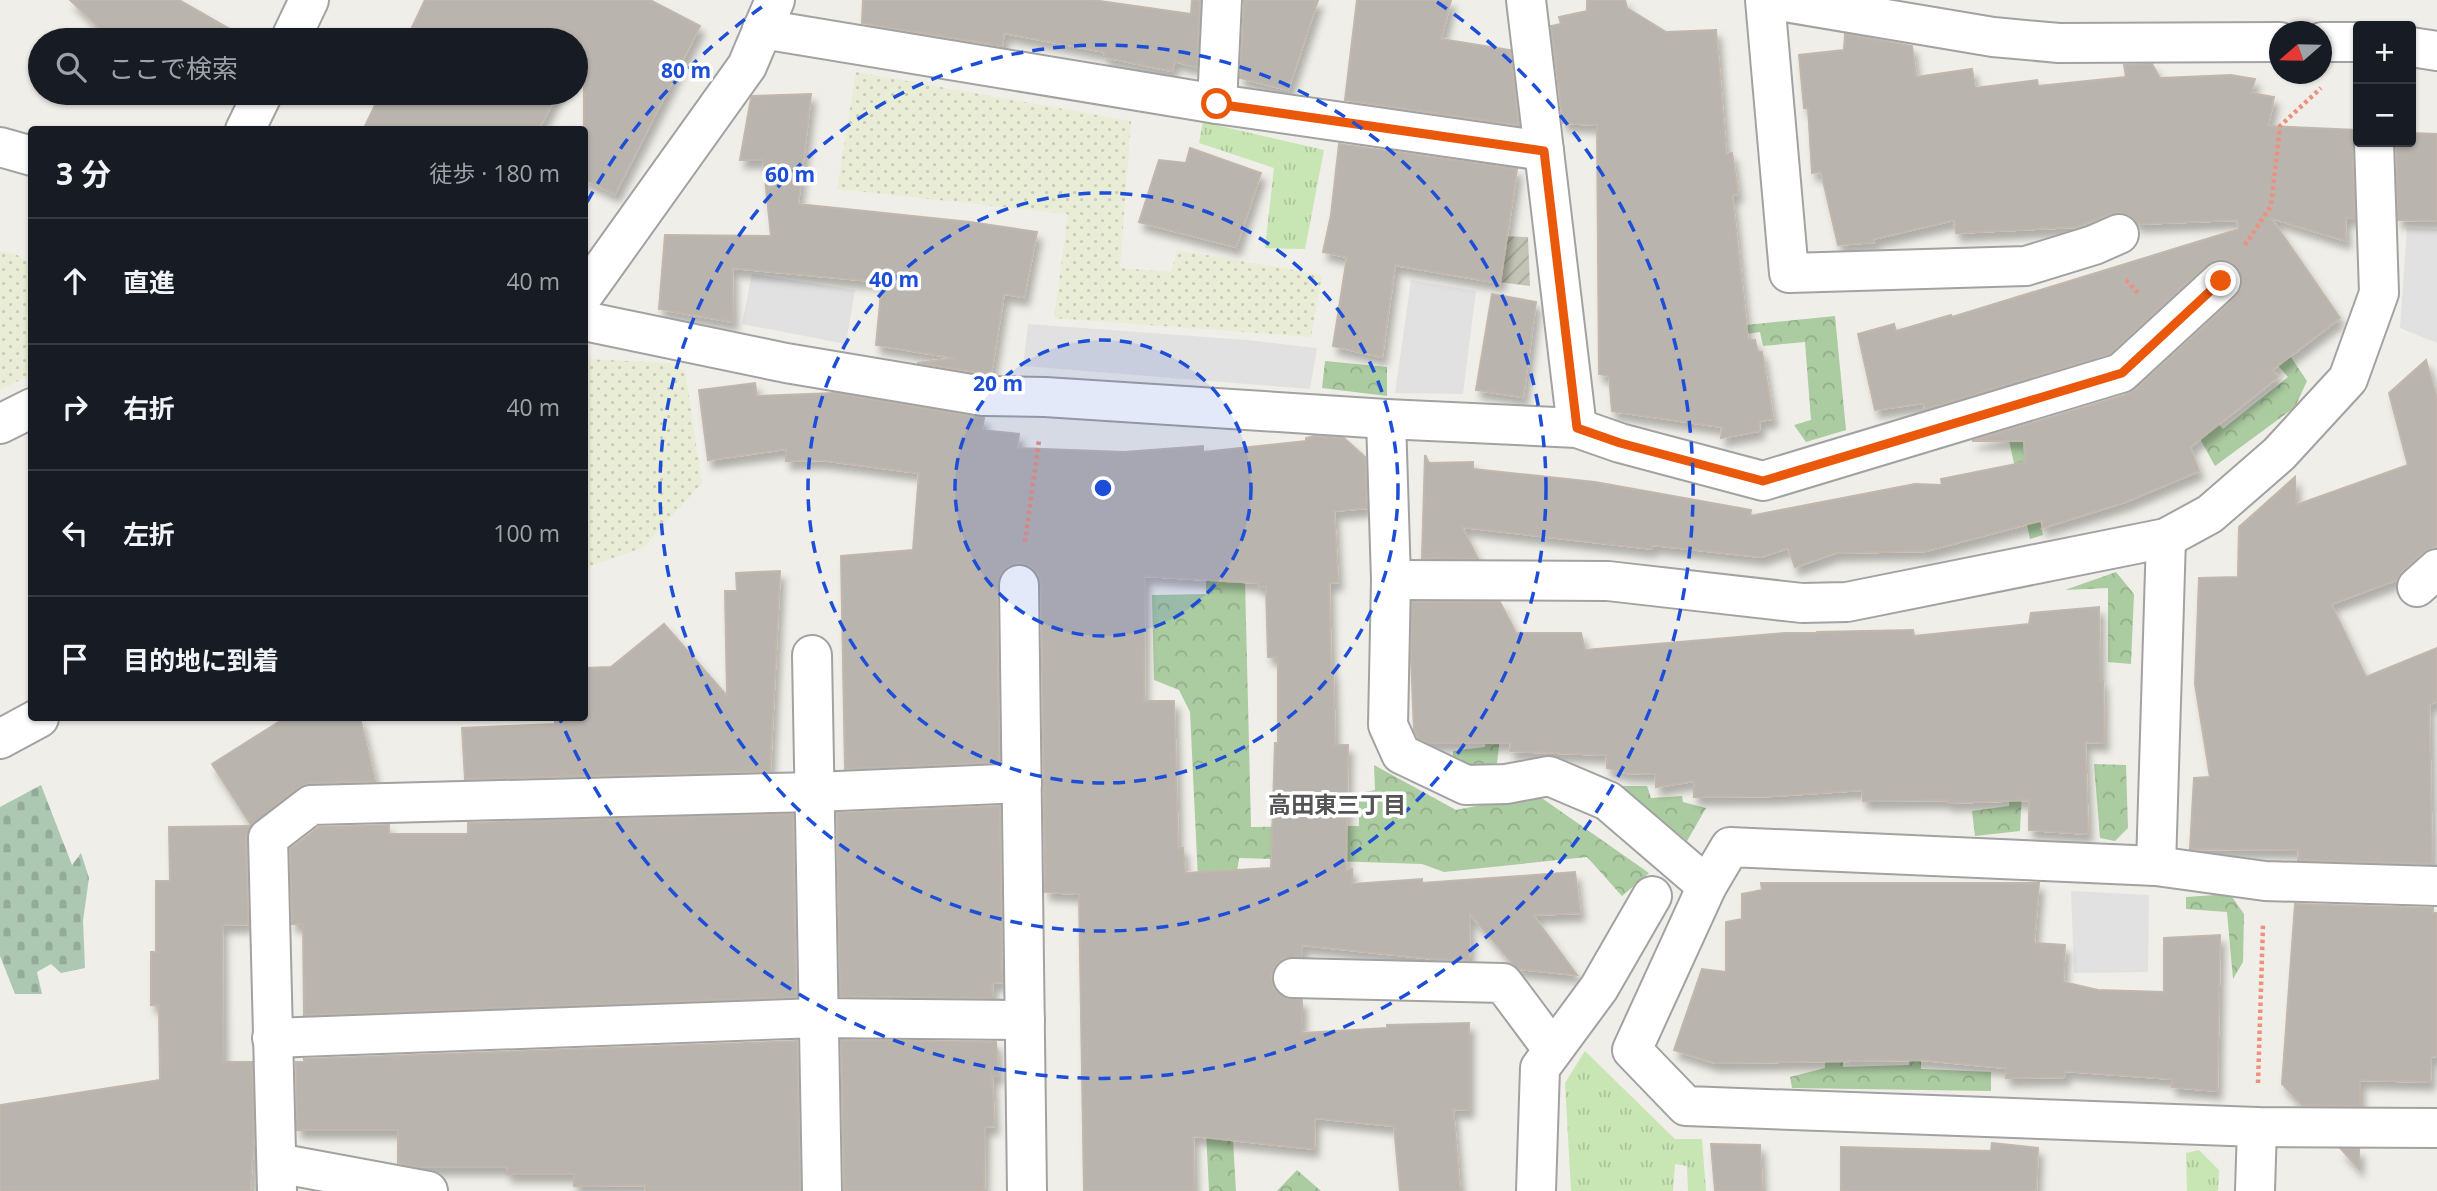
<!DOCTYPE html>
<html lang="ja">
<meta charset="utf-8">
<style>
:root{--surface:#171b24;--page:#242831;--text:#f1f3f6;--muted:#9ea1a6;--line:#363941}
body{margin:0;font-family:"Open Sans","Noto Sans JP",sans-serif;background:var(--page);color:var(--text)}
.controls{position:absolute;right:21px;top:21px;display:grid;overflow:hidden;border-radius:7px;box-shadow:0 2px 5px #0004}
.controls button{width:63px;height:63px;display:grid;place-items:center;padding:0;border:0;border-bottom:2px solid var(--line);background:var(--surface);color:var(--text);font:35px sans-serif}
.compass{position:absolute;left:2269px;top:21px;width:63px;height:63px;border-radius:50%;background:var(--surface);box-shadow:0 2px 5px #0004;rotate:250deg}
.stop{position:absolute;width:21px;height:21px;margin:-16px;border:5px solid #ea580c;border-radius:50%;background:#fff}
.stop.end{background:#ea580c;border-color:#fff;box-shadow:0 2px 7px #0008}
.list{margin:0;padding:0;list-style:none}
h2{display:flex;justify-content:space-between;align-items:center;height:91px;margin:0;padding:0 28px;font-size:30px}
h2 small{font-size:23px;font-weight:400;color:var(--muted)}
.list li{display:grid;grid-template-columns:46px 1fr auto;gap:21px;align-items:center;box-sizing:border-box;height:126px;padding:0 28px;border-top:2px solid var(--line)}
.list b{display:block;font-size:26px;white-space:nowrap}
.list em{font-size:23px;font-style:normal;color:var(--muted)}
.icon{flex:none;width:38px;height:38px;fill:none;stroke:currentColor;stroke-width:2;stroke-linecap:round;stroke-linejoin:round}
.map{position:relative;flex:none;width:2437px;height:1191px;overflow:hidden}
.search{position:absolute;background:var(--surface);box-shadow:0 2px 5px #0004;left:28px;top:28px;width:560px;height:77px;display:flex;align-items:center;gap:18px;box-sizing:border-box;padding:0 24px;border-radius:38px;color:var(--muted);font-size:26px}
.panel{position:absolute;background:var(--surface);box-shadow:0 2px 5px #0004;left:28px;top:126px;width:560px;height:595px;border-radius:7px}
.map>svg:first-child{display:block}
.construction{fill:url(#construction-furrows)}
.farmland{fill:url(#farmland-dots)}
.grass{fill:url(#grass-tufts)}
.forest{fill:url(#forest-crowns)}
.cemetery{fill:url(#cemetery-stones)}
.parking{fill:#e1e1e1}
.building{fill:#b9b4ae;stroke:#c1b7ac;stroke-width:2;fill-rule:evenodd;filter:url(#shadow)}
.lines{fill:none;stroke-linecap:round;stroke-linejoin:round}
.minor-casing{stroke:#a2a2a2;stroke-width:42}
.path{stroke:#ed917d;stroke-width:4.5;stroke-dasharray:3.5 3.5;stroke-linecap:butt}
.minor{stroke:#fff;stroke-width:38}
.route{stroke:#ea580c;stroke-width:9}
.ring{fill:none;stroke:#1d4ed8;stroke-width:3.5;stroke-dasharray:12 9}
.labels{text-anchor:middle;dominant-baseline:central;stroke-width:7;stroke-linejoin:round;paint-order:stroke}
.neighbourhood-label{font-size:23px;font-weight:bold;fill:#545454;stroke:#fff}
.centre{fill:#1d4ed8;stroke:#fff;stroke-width:3.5}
.ring-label{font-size:21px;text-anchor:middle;font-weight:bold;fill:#1d4ed8;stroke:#fff;stroke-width:7;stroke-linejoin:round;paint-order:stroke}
</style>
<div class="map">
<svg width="2437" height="1191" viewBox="0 0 2437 1191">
<defs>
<pattern id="construction-furrows" width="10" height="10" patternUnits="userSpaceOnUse" patternTransform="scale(1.75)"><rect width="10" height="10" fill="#c3c4b5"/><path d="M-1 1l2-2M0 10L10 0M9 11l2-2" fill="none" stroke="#a7a89b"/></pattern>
<pattern id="farmland-dots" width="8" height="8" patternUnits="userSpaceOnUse" patternTransform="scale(1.75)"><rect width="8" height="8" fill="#e9edd6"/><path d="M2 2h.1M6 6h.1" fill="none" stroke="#c8cbb7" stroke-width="1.8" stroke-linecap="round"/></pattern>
<pattern id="grass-tufts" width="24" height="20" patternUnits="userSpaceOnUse" patternTransform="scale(1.75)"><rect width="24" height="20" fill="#c8e5b4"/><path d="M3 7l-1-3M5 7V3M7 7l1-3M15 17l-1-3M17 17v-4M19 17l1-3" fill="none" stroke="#acc49a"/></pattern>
<pattern id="forest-crowns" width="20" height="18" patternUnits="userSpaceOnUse" patternTransform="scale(1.75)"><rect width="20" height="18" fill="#abcba1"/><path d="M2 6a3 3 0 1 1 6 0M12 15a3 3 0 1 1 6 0" fill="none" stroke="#93ae8a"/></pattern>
<pattern id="cemetery-stones" width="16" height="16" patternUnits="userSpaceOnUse" patternTransform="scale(1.75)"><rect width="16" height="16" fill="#acc7b2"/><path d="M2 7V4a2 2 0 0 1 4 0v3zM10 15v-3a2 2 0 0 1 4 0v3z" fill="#94ab99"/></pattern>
<filter id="shadow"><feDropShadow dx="4.5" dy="8" stdDeviation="3.5" flood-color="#0004"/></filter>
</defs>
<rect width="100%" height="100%" fill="#f0eee8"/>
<path class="construction" d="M1478 235 1528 237 1530 286 1475 279Z"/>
<g class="farmland">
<path d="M856 72 1131 121 1120 268 1171 272 1177 250 1322 275 1311 337 1054 318 1068 214 837 189Z"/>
<path d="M0 251 17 255 31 265 32 374 0 390Z"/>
<path d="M585 359 669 363 685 371 702 483 644 547 585 568Z"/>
</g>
<g class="grass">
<path d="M1203 122 1324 150 1305 249 1265 248 1274 168 1199 143Z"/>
<path d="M1585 1051 1675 1139H1702L1706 1191H1688L1687 1166 1675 1164 1673 1191H1571L1565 1083Z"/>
<path d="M2199 1150 2219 1170 2218 1191H2187L2186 1153Z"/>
</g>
<g class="forest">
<path d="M2247 292 2307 381 2295 407 2215 466 2169 383 2116 401 2164 364 2223 429 2288 377 2226 306Z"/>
<path d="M1835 316 1846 430 1806 442 1794 425 1811 420 1805 342 1763 346 1760 332 1697 341 1687 331Z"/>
<path d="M1325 361 1387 367V396L1322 388Z"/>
<path d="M2022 436 2043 535 2030 539 2009 440Z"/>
<path d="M1244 539 1251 827 1359 826V793L1375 790 1374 765 1456 810 1536 794 1649 873 1622 896 1587 857 1444 872 1422 864 1239 858 1232 905 1199 900 1190 712 1179 690 1154 680 1152 595 1206 594V544Z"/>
<path d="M2116 572 2134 594 2131 664 2108 662V588L2065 590Z"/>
<path d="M1505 693 1497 763 1473 769 1453 762V751L1485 747 1489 694Z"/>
<path d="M2025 729 2020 831 1975 836 1972 811 2009 806 2010 730Z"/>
<path d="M2094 764 2126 765 2128 828 2115 841 2100 838Z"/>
<path d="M1618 786H1647L1651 798 1682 796 1683 802 1706 808 1687 841Z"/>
<path d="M2230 894 2244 914 2243 962 2233 979 2227 912 2186 909V897Z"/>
<path d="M1196 933 1230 1091 1236 1191H1209Z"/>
<path d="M1823 981H1846L1843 1067 1909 1065V983L1921 982V1069L1991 1072V1091L1792 1088 1790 1077 1825 1068Z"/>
<path d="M1297 1170 1321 1191H1277Z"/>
</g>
<path class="cemetery" d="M41 785 72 865 81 853 89 878 83 921 85 968 61 973 51 964 37 972 42 994H15L0 956V807Z"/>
<g class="parking">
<path d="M2407 228 2437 229V343L2400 328Z"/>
<path d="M752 274 855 290 846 344 742 324Z"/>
<path d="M1411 280 1476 291 1463 394 1395 393Z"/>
<path d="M1028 324 1247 340 1317 348 1310 389 1023 366Z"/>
<path d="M2071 891 2149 895 2148 972 2074 973Z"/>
</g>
<g class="building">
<path d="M70 0H179L249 40H112Z"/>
<path d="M425 0H650L700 26 615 194 584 179V44L576 60V40H406Z"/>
<path d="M863 0H1093L1191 14 1192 0H1200L1197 67 1174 61 1172 71 1104 57 1105 52 1004 33 1002 46 862 23Z"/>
<path d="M1244 0H1318L1288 90 1240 78Z"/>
<path d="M1357 0H1451L1441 39 1510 50 1519 125 1345 100Z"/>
<path d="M1587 0H1625L1627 8 1666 32 1716 30 1726 154 1732 153 1738 194 1732 195 1748 340H1755L1758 352H1762L1773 419 1760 421 1759 431 1721 438 1722 427 1612 411 1609 376 1599 374 1597 125 1563 123 1551 26 1561 24 1559 17 1587 11Z"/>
<path d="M1845 34 1912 46 1916 77 1972 69 1975 88 2037 80 2038 86 2126 77 2124 65 2152 64 2160 78 2231 75 2255 79 2251 93 2274 97 2268 126 2356 130 2352 143 2355 218H2345L2346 241 2271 218 2340 318 2272 370 2278 377 2190 447 2199 471 2125 502 2042 528 2043 520 1926 551 1835 553 1795 567 1788 548 1761 557 1652 545V549L1462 527 1478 559 1422 558 1425 455 1429 463 1473 462V469L1595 482 1751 510 1750 516 1915 484 1942 485 1941 479 2026 462 2024 441H1972L2128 394 2136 389 2236 297 2242 288V277L2237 267 2228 260H2216L2206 265 2110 354 1925 409 1924 403 1875 410 1858 334 1894 324 1896 331 1951 315 1952 317 2239 229 2237 220 2138 224 2131 216 2121 212 2110 214 2077 227 1956 233 1954 220 1873 239 1874 242 1838 245 1821 172 1812 173 1808 108H1804L1799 55 1844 50Z"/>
<path d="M381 93H558L538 130H363Z"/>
<path d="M811 94 798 204 970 222 1037 232 1024 297 1004 294 991 374 917 363 955 358 876 345 882 282 732 268 733 322 659 309 665 235 771 236 763 160H740L751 98 752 96Z"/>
<path d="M2411 133 2437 134V221L2398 220 2396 142H2411Z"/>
<path d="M1339 144 1517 169 1500 283 1395 265 1382 357 1333 346 1347 257 1323 252 1331 215Z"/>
<path d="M1190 148 1261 173 1236 247 1139 222 1159 160 1186 163Z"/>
<path d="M1492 294 1536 302 1523 397 1476 390Z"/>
<path d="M2426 360 2437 399V545L2422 553 2402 571 2396 580 2331 604 2366 677 2437 648V701L2429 705 2432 864 2298 860 2299 850 2190 849 2194 778 2210 777 2195 684 2199 578 2238 577 2239 527 2295 477 2296 505 2408 465 2389 393Z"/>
<path d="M755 383 757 396 835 393 984 418 982 430 1019 434 1017 448 1124 452 1203 446V452L1306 441V438L1314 436 1344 438 1365 457 1367 508 1334 511 1338 582 1329 583 1331 671H1333L1335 745H1348L1346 870 1352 869V884L1422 879V883L1575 872 1580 913 1533 915 1577 975 1519 969 1512 963 1470 914 1469 960 1434 959 1302 945V956L1282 959 1274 967 1271 978 1274 988 1281 996 1302 1000V1033L1387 1028V1025L1469 1023V1110L1453 1109 1460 1191H1400L1394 1126 1315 1118 1314 1149 1193 1136 1194 1191H1084L1079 894 1045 892 1041 585 1038 574 1030 566 1018 563 1008 566 1000 574 997 585 999 762 845 769 841 556 913 550 919 473 821 460 786 461V449L708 460 699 390ZM1145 576 1258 583V587H1266L1268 657H1278V743H1275L1271 868 1185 873 1183 848H1178L1174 701H1144Z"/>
<path d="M780 571 770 771 465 779 462 728 555 724V718H584V668L611 667 664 624 727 696 725 591H737L736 573Z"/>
<path d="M1412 602H1500L1516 633H1581L1585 650 1785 633H1819L1818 632 1913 630 1914 636 2029 624 2031 613 2099 607 2100 681H2103L2104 743 2085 742 2088 834 2029 830V800L1948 803V800L1863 801 1862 790 1774 796 1694 797V781L1656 787 1655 774 1626 773 1607 768 1606 755 1510 751 1511 743H1428L1418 738 1414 730 1411 657Z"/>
<path d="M285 718H360L375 781 310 783 298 788 251 825 212 764Z"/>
<path d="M1000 806 1002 982 992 983 993 998 840 996 837 813Z"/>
<path d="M793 814 796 997 304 1015 303 924H292L290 849 319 827 389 825V834H468V823Z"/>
<path d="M250 826 246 839 248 924 222 925 223 1062H252L254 1131 250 1191H0V1105L160 1080 159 1005H151V952H156V881H170L169 827Z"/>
<path d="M1761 883H2039L2034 943 2065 945 2063 982 2098 990 2164 992V938L2220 935 2217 1091 2172 1087V1079L2065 1071V1077L2006 1078V1068L1922 1060 1715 1063 1674 1050 1702 969 1726 972V922L1742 919V894L1762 890Z"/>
<path d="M2295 904 2433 908V913H2437V1056L2431 1057 2430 1082 2360 1080V1106L2302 1105 2282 1084Z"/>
<path d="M841 1040 996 1042 999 1076H992L994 1126 985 1127 984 1191H844Z"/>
<path d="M797 1041 800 1191H646L645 1185 574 1186V1174H507V1167H418L398 1163V1130H297L296 1062H304V1059Z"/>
<path d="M1992 1143 2038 1148 2036 1191H1841V1147L1991 1151Z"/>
<path d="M1711 1144 1760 1145 1762 1191H1715Z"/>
<path d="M2341 1149H2359V1169Z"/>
</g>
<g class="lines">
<defs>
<g id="minor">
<path d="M1526 0 1577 428"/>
<path d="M1765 0 1789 273 2026 266 2094 245 2119 234"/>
<path d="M1773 0 1993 37 2059 43 2280 42"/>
<path d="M762 29 1217 104 1544 151"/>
<path d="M290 40 309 0"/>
<path d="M2322 42H2358"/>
<path d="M2411 47 2437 51"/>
<path d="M1217 104 1222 0"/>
<path d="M245 130 263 93"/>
<path d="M0 147 32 156"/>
<path d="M584 294 747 66 775 0"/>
<path d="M584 321 786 363 983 396 1045 397 1386 419 1577 428 1620 443 1763 481 2121 373 2221 281"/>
<path d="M1386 419 1391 580 1388 725 1401 754 1466 785 1506 784 1549 776 1608 801 1707 886"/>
<path d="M0 424 32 408"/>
<path d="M1391 580 1608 581 1802 603 1847 602 2166 538 2210 514 2279 454 2348 379 2379 293 2374 142"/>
<path d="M1019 585 1027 1191"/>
<path d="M2417 587 2437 569"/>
<path d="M812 655 822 1191"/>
<path d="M0 739 39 718"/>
<path d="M2156 866 2166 538"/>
<path d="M2437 886 2265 881 2156 866 1730 847 1707 886 1632 1050 1686 1106 2257 1127 2437 1128"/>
<path d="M1293 978 1503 983 1553 1050"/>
<path d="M272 1038 819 1018 1025 1020"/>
<path d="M277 1163 428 1191"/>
<path d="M277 1191 268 838 311 805 815 792 1022 783"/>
<path d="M1536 1191 1540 1068 1599 988 1652 896"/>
<path d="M2255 1191 2257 1127"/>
</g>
</defs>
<use href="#minor" class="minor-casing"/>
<g class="path">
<path d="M2245 245 2271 206 2280 126 2321 88"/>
<path d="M2126 280 2139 294"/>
<path d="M1025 542 1039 440"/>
<path d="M2258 1083 2263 924"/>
</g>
<use href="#minor" class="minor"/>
</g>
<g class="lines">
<path class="route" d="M1217 104 1544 151 1577 428 1620 443 1763 481 2122 373 2221 281"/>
</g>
<circle cx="1103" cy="488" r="148" fill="#1d4ed8" fill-opacity=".12"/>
<g class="ring">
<circle cx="1103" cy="488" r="148"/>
<circle cx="1103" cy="488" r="295"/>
<circle cx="1103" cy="488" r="443"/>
<path d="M587 202A590 590 0 0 1 769 2M1437 2A590 590 0 1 1 560 719"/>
</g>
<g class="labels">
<g class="neighbourhood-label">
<text x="1337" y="804">高田東三丁目</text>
</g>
</g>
<circle cx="1103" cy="488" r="10" class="centre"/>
<g class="ring-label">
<text x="686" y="78">80 m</text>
<text x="790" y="182">60 m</text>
<text x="894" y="287">40 m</text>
<text x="998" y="391">20 m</text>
</g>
</svg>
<div class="controls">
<button>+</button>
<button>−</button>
</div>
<svg class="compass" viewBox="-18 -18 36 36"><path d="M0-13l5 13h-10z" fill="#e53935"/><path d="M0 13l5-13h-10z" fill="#9ea1a6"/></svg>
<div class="stop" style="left:1217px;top:104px"></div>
<div class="stop end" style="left:2221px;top:281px"></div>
<div class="search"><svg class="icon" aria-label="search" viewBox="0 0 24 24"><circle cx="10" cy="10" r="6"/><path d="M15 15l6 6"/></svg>ここで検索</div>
<section class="panel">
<h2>3 分<small>徒歩 · 180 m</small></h2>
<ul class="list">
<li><svg class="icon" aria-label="ahead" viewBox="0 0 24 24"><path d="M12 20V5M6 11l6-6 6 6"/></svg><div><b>直進</b></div><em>40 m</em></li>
<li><svg class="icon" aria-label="right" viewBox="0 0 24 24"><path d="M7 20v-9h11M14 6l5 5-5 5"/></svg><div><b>右折</b></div><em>40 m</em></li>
<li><svg class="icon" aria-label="left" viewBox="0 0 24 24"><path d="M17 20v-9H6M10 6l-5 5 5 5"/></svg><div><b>左折</b></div><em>100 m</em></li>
<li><svg class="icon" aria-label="arrive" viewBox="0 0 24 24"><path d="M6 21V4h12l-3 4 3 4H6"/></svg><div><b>目的地に到着</b></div></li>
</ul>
</section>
</div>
